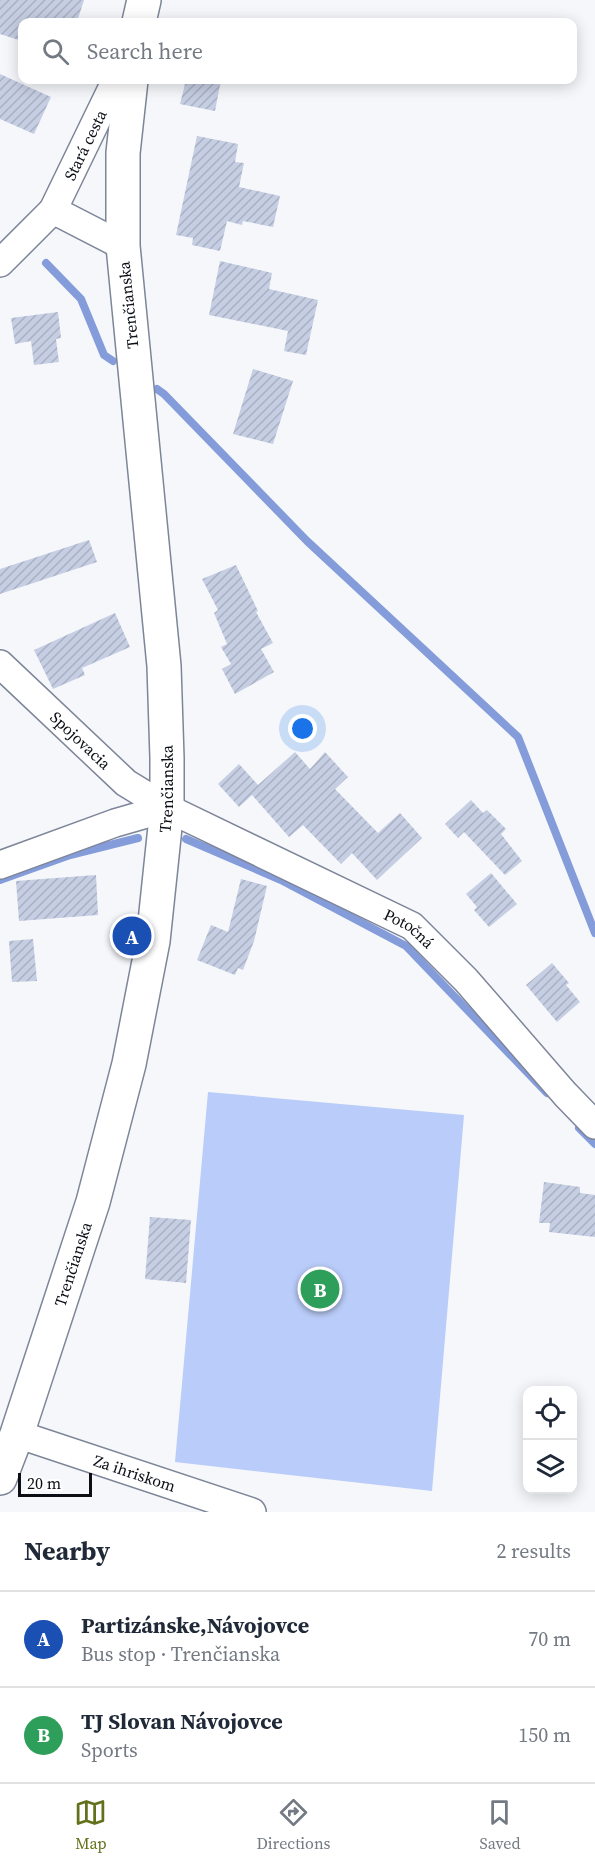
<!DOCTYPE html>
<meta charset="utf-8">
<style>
:root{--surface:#fff;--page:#f2f2f3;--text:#1f2937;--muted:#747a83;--line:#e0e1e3;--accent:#64711c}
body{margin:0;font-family:"Source Serif 4",serif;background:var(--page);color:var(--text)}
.controls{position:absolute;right:18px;bottom:18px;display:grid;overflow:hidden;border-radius:12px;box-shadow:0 3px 15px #0003}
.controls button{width:54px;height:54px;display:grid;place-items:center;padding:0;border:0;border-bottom:2px solid var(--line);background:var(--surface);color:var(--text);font:30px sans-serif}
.scale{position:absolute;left:18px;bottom:15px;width:74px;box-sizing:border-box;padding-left:6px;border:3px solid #0b0e15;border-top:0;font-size:16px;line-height:21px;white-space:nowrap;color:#0b0e15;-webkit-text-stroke:4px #fff;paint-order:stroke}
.you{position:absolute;left:303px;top:729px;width:21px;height:21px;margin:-15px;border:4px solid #fff;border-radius:50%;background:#1a73e8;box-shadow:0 0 0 9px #1a73e833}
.badge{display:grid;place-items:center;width:39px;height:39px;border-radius:50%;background:var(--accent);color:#fff;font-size:20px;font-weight:700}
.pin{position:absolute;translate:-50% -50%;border:3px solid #fff;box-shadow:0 2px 6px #0006}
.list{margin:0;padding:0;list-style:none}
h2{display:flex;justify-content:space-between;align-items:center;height:78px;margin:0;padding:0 24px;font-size:26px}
h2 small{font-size:20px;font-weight:400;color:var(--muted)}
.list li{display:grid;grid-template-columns:39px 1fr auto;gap:18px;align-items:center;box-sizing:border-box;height:96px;padding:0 24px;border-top:2px solid var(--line)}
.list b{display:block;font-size:22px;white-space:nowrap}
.list p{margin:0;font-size:20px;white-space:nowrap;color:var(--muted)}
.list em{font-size:20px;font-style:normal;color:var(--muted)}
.icon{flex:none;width:33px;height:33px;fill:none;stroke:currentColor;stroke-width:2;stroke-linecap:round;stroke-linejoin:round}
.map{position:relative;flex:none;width:595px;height:1512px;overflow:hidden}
.search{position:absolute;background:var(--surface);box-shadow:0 3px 15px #0003;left:18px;right:18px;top:18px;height:66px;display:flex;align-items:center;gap:15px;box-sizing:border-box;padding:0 21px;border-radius:12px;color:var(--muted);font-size:22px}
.sheet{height:270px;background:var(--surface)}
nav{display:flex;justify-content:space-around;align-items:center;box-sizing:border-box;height:84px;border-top:2px solid var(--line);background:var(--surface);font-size:16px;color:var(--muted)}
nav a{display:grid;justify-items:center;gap:3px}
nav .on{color:var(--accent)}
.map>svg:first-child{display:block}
.garden{fill:#baccf9}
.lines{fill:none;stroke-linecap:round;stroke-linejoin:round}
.stream{stroke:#859cda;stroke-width:8}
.building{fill:url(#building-hatch)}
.minor-casing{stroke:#7d8598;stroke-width:30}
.secondary-casing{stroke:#7d8598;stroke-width:36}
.minor{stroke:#fff;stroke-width:27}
.secondary{stroke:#fff;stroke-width:33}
.labels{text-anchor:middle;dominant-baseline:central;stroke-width:4.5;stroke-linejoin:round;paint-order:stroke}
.street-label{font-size:16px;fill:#0b0e15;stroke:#fff}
</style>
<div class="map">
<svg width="595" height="1512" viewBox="0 0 595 1512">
<defs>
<pattern id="building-hatch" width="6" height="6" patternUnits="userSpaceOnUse" patternTransform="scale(1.5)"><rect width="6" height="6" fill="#c6cee3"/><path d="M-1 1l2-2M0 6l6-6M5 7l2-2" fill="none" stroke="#a9b0c2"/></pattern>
</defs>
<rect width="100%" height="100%" fill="#f5f7fb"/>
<path class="garden" d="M208 1092 464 1115 432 1491 175 1462Z"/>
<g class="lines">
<g class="stream">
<path d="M46 263 81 299 104 355 113 361"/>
<path d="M157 389 164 394 307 541 518 737 595 933"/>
<path d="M186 839 281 880 406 946 547 1093"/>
<path d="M0 880 70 855 138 838"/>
<path d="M579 1128 595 1144"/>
</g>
</g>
<g class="building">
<path d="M0 0H84L77 22H22V41L0 34Z"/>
<path d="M0 74 51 97 34 134 0 119Z"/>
<path d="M186 80H221L215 111 180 104Z"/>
<path d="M197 136 238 144 235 162 244 163 239 187 280 196 273 227 243 221 242 225 227 221 220 251 192 245 193 238 176 235Z"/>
<path d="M220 261 272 273 269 289 318 300 306 355 284 351 288 331 209 315Z"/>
<path d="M58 312 61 338 56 339 59 362 34 365 31 341 15 344 11 318Z"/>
<path d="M253 369 293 381 273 444 233 434Z"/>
<path d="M89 540 97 562 0 594V569Z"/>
<path d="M236 565 258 611 256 612 273 643 261 649 274 672 235 694 222 669 231 664 221 647 227 644 214 613 218 610 202 579Z"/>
<path d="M115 613 130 647 82 668 85 675 53 689 34 650Z"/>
<path d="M295 752 310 769 325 752 348 777 335 789 378 833 400 813 422 838 377 880 352 853 341 864 303 825 289 837 252 795 239 807 218 784 239 764 258 785Z"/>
<path d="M471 800 483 813 487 810 506 829 501 834 522 861 505 875 464 832 458 838 445 824Z"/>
<path d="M491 873 517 904 489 927 474 910 477 907 466 894Z"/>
<path d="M96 875 98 915 19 921 16 881Z"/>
<path d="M241 879 267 886 254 941 243 970 238 968 235 975 197 960 211 925 228 932Z"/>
<path d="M33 939 37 981 12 982 9 941Z"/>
<path d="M552 963 569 983 566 985 580 1002 557 1022 526 985Z"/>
<path d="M544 1182 580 1187V1193L595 1195V1237L549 1232 550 1223H539Z"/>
<path d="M150 1217 191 1220 186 1283 145 1279Z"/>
</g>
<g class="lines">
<defs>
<g id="minor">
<path d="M116 80 53 210 123 246"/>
<path d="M0 263 53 210"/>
<path id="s1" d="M0 664 126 783 167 808 412 926 466 980 565 1094 595 1125"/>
<path d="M0 865 115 823 167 808"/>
<path id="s2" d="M17 1434 252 1512"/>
</g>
<g id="secondary">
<path d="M139 22 144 0"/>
<path id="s3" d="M0 1478 17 1434 93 1202 129 1064 153 941 167 808V758L164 666 123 246V153L131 80"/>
</g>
</defs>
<use href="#minor" class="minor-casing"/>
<use href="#secondary" class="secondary-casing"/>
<use href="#minor" class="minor"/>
<use href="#secondary" class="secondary"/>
</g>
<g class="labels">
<g class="street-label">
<text transform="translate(85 145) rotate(-64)">Stará cesta</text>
<text transform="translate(128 305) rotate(-96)">Trenčianska</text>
<text stroke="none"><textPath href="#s1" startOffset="111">Spojovacia</textPath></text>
<text stroke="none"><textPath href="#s3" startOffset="712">Trenčianska</textPath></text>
<text stroke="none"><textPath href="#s1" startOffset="492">Potočná</textPath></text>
<text stroke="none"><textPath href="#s3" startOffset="226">Trenčianska</textPath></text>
<text stroke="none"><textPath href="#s2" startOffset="124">Za ihriskom</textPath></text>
</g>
</g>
</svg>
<div class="controls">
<button><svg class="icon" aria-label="locate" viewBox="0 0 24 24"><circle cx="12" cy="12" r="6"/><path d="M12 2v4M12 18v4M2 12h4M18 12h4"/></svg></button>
<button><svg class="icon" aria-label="layers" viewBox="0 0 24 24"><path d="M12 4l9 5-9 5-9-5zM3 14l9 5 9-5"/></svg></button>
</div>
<div class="scale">20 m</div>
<div class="you"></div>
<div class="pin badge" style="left:132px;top:936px;background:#1a4fb4">A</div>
<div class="pin badge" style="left:320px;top:1289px;background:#2e9e5b">B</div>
<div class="search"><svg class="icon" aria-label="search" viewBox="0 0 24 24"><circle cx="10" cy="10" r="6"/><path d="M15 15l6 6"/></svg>Search here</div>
</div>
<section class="sheet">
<h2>Nearby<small>2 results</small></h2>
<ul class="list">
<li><span class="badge" style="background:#1a4fb4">A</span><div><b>Partizánske,Návojovce</b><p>Bus stop · Trenčianska</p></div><em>70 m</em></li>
<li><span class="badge" style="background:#2e9e5b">B</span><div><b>TJ Slovan Návojovce</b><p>Sports</p></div><em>150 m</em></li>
</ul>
</section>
<nav>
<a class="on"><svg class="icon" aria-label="map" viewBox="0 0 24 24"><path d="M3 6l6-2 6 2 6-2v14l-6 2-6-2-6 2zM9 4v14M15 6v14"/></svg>Map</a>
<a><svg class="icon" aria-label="directions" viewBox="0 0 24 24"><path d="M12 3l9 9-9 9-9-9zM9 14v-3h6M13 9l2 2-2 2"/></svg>Directions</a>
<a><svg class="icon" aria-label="saved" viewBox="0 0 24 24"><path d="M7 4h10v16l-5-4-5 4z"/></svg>Saved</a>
</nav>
